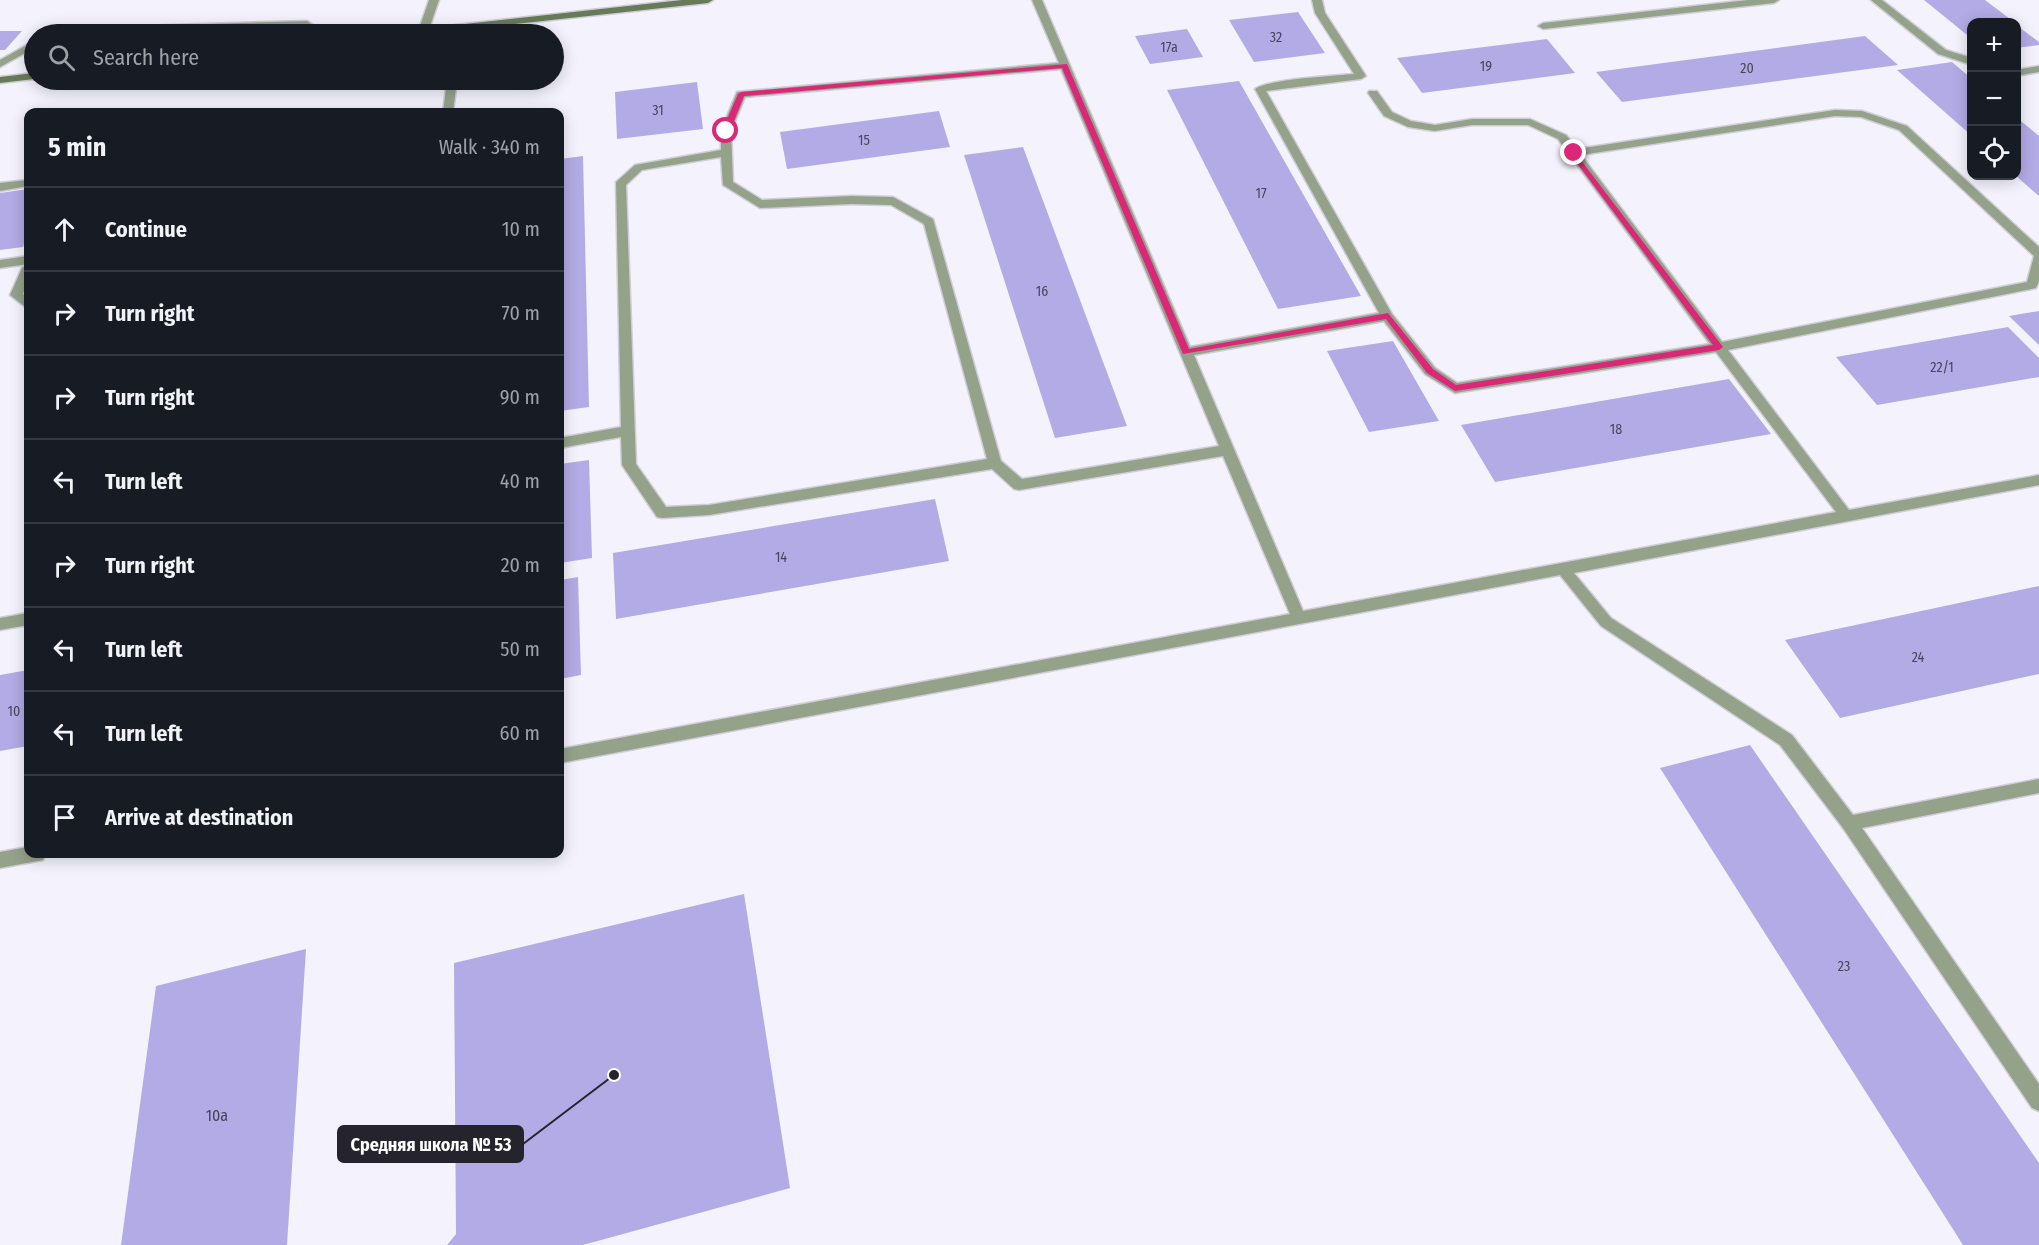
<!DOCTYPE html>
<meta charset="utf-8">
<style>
:root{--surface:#171b24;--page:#242831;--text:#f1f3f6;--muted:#9ea1a6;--line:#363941}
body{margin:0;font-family:"Fira Sans Condensed",sans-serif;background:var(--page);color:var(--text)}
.controls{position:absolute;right:18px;top:18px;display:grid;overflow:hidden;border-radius:12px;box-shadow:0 3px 15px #0003}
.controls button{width:54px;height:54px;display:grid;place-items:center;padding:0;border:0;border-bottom:2px solid var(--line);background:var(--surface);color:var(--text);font:30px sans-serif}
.stop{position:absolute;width:18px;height:18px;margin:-14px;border:4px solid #db2777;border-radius:50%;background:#fff}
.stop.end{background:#db2777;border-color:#fff;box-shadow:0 2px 6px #0008}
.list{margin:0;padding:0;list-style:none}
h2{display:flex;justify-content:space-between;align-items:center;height:78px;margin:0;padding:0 24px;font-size:26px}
h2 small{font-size:20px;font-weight:400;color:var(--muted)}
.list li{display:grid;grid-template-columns:39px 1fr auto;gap:18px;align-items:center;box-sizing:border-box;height:84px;padding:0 24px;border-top:2px solid var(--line)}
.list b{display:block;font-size:22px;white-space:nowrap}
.list em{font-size:20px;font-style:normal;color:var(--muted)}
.icon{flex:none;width:33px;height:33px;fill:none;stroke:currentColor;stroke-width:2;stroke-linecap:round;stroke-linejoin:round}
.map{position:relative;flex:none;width:2039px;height:1245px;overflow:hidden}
.search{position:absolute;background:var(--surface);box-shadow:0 3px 15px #0003;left:24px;top:24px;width:540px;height:66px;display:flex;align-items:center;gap:15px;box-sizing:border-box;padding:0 21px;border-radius:33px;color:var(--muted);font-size:22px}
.panel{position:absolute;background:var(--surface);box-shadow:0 3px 15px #0003;left:24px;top:108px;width:540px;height:750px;border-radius:12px}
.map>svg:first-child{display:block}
.building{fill:#b3abe5}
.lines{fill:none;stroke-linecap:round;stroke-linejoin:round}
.lane-casing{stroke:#cfced8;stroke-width:3}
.secondary-casing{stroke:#cfced8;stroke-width:3}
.lane{fill:#95a28a;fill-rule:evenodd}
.secondary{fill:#687b58;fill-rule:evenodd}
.route{fill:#db2777}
.labels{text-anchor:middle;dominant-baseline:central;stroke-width:4.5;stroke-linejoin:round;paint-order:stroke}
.number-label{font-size:14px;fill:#48465b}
.near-number-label{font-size:16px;fill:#48465b}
.leader{fill:none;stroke:#25242d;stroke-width:2}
.callout-dot{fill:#25242d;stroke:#fff;stroke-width:2}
.callout{fill:#25242d;stroke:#25242d;stroke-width:2}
.callout-label{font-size:18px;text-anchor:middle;font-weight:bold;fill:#fff}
</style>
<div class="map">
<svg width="2039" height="1245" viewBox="0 0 2039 1245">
<rect width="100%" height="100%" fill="#f4f3fd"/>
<g class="building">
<path d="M1924 0H1985L2014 22H1972V39Z"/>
<path d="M1298 12 1325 53 1254 62 1229 20Z"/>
<path d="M2016 25 2039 42V45L2016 48Z"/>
<path d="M1187 29 1203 57 1150 64 1135 36Z"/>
<path d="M0 31H22L5 50H0Z"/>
<path d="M1865 36 1898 65 1622 102 1596 72Z"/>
<path d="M1547 39 1575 73 1422 93 1397 58Z"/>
<path d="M1952 62 1972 79V136L1897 70Z"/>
<path d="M1239 81 1361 296 1278 309 1167 90Z"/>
<path d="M697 82 703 129 617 139 615 92Z"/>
<path d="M939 111 950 147 787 169 780 132Z"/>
<path d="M2016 117 2039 136V196L2016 176Z"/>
<path d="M1023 147 1127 426 1055 438 964 155Z"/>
<path d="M583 156 589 407 560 411V159Z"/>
<path d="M28 189V233L23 247 0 250V193Z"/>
<path d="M2039 311V345L2009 316Z"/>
<path d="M2008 327 2039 358V377L1877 405 1836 357Z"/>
<path d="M1393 341 1439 421 1369 432 1327 351Z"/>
<path d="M1729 379 1771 434 1495 482 1461 425Z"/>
<path d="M589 460 592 558 560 563V464Z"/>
<path d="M935 499 949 561 616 619 613 553Z"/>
<path d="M578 577 581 675 560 679V580Z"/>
<path d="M2039 586V674L1840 718 1785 640Z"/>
<path d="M28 670V746L0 751V675Z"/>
<path d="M1750 745 2039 1163V1245H1963L1660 768Z"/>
<path d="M744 894 790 1188 583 1245H447L456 1234 454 963Z"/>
<path d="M306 949 287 1245H121L156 986Z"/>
</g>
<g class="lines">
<defs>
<g id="lane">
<path d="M429 0H439L428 32 419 34 418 32Z"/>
<path d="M1032 0H1042L1190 347 1379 313 1255 89C1268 79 1334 76 1354 74L1315 13 1312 0H1322L1325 13 1366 76 1361 79 1266 91 1392 314 1435 368 1457 383 1710 344 1558 139 1528 125H1472L1435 131 1408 127 1384 116 1368 93 1369 91H1377L1392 112 1411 121 1435 125 1472 119H1530L1566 135 1577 149 1835 110 1862 111 1907 126 2039 247V281L2036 288 1728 350 1849 510 2039 475V485L1574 573 1611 618 1792 735 1853 815 2039 779V793L1862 828 2039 1084V1111L2032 1108 1843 828 1780 745 1601 626 1560 575 560 763V749L1290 614 1223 456 1019 490 1014 489 992 469 709 515 662 518 657 517 622 465 621 437 560 448V438L621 427 616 182 635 165 721 150V131L737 92 1059 63ZM1061 69 1219 446 1022 479 1001 461 933 219 893 197 851 196 762 200 733 182 731 131 745 97ZM1835 116 1861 117 1899 130 2034 256 2027 282 1722 342 1581 155ZM721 157 723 185 760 208 851 204 891 205 924 224 987 459 709 505 666 507 636 464 626 185 642 170ZM1384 321 1425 374 1455 393 1716 352 1836 512 1303 611 1194 355Z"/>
<path d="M1748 0H1779L1774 3 1543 29 1538 26 1543 23Z"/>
<path d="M1871 0H1882L1946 50 1972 58V65L1938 54Z"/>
<path d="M307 21 326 34H315L305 27 60 34 75 28Z"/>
<path d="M34 41V48L0 67V60Z"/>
<path d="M2039 66V72L2016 76V70Z"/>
<path d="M447 80H457L453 112H443Z"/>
<path d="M28 180V186L0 191V183Z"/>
<path d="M28 256V264L0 268V260Z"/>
<path d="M28 264V280L23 294 28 299V309L10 295 22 268Z"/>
<path d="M28 613V625L0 630V618Z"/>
<path d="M28 847V854H45L43 860 0 868V852Z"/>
</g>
<g id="secondary">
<path d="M682 0H713L708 3 424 34H397L402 31Z"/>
<path d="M34 73V79L0 83V77Z"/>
</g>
</defs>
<use href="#lane" class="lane-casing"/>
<use href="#secondary" class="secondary-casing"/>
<use href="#lane" class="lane"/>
<use href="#secondary" class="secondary"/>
</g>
<path class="route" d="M1067 64 1189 349 1388 313 1433 369 1456 385 1713 345 1571 155 1574 151 1723 347 1719 350 1455 391 1427 373 1386 319 1183 354 1062 68 744 96 730 131 726 133 722 131 738 94 741 92Z"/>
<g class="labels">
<g class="number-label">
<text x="1276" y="37">32</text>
<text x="1169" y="47">17а</text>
<text x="1486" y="66">19</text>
<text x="1747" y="68">20</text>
<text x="658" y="110">31</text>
<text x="864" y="140">15</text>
<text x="1261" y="193">17</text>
<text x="1042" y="291">16</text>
<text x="1942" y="367">22/1</text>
<text x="1616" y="429">18</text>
<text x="781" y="557">14</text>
<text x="1918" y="657">24</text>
<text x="14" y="711">10</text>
<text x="1844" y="966">23</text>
</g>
<g class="near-number-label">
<text x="217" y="1115">10а</text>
</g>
</g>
<path class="leader" d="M614 1075L523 1144"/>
<circle class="callout-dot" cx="614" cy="1075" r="6"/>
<rect class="callout" x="338" y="1126" width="185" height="36" rx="6"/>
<g class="callout-label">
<text x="431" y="1151">Средняя школа № 53</text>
</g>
</svg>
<div class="controls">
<button>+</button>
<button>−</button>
<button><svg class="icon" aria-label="locate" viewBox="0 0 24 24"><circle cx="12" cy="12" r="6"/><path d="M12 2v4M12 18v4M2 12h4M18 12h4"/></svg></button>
</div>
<div class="stop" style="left:726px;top:131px"></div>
<div class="stop end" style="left:1574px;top:153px"></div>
<div class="search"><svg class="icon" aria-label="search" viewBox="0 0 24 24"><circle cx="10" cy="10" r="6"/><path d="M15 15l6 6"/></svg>Search here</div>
<section class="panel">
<h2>5 min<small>Walk · 340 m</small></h2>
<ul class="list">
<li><svg class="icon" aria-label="ahead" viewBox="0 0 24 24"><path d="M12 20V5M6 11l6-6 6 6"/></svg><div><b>Continue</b></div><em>10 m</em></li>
<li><svg class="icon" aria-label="right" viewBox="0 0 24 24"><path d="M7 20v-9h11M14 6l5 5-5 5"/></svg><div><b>Turn right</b></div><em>70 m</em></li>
<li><svg class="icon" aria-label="right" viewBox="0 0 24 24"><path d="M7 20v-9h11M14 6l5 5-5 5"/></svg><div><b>Turn right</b></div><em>90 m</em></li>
<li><svg class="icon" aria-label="left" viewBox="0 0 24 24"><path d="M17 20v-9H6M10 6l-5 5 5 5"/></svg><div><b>Turn left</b></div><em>40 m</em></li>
<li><svg class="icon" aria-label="right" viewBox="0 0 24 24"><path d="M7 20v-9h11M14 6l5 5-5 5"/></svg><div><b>Turn right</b></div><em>20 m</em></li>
<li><svg class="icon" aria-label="left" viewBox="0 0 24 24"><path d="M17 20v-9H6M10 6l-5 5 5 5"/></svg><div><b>Turn left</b></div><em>50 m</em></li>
<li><svg class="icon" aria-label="left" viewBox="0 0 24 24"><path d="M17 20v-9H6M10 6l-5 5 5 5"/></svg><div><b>Turn left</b></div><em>60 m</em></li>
<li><svg class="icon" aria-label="arrive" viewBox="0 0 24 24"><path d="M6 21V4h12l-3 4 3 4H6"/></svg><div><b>Arrive at destination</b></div></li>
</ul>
</section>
</div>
